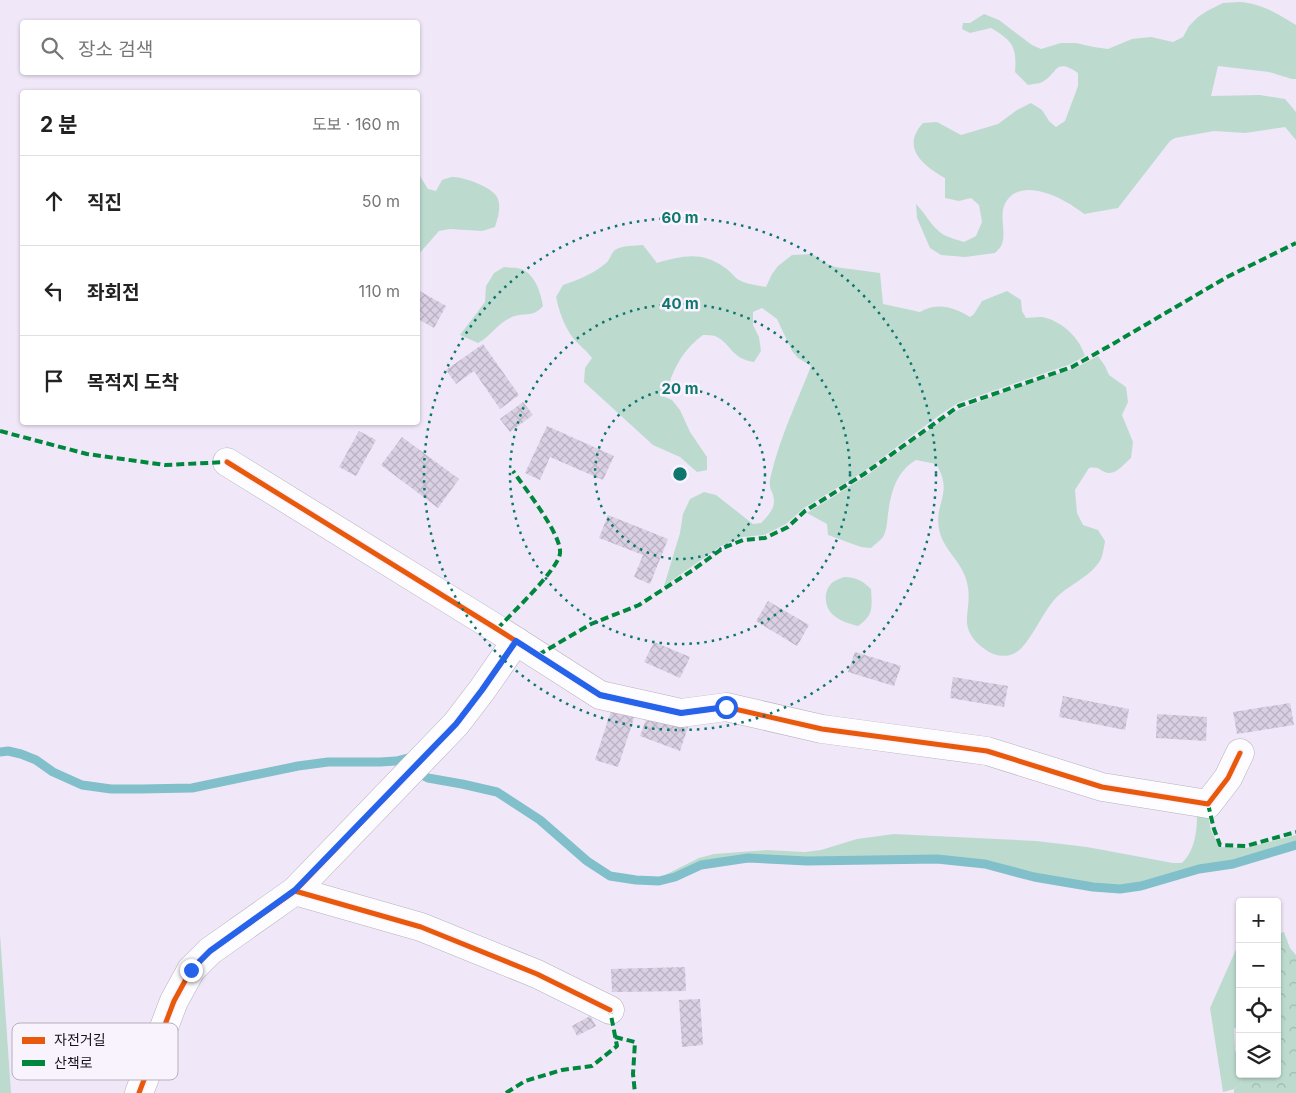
<!DOCTYPE html>
<html lang="ko">
<meta charset="utf-8">
<style>
:root{--surface:#fff;--page:#f6f6f6;--text:#222;--muted:#767676;--line:#e0e0e0}
body{margin:0;font-family:Inter,"Noto Sans KR",sans-serif;background:var(--page);color:var(--text)}
.controls{position:absolute;right:15px;bottom:15px;display:grid;overflow:hidden;border-radius:5px;box-shadow:0 1px 4px #0004}
.controls button{width:45px;height:45px;display:grid;place-items:center;padding:0;border:0;border-bottom:1px solid var(--line);background:var(--surface);color:var(--text);font:25px sans-serif}
.stop{position:absolute;width:15px;height:15px;margin:-11px;border:4px solid #2563eb;border-radius:50%;background:#fff}
.stop.end{background:#2563eb;border-color:#fff;box-shadow:0 1px 5px #0008}
.list{margin:0;padding:0;list-style:none}
h2{display:flex;justify-content:space-between;align-items:center;height:65px;margin:0;padding:0 20px;font-size:21px}
h2 small{font-size:16px;font-weight:400;color:var(--muted)}
.list li{display:grid;grid-template-columns:32px 1fr auto;gap:15px;align-items:center;box-sizing:border-box;height:90px;padding:0 20px;border-top:1px solid var(--line)}
.list b{display:block;font-size:19px;white-space:nowrap}
.list em{font-size:16px;font-style:normal;color:var(--muted)}
.icon{flex:none;width:28px;height:28px;fill:none;stroke:currentColor;stroke-width:2;stroke-linecap:round;stroke-linejoin:round}
.map{position:relative;flex:none;width:1296px;height:1093px;overflow:hidden}
.search{position:absolute;background:var(--surface);box-shadow:0 1px 4px #0004;left:20px;top:20px;width:400px;height:55px;display:flex;align-items:center;gap:12px;box-sizing:border-box;padding:0 18px;border-radius:5px;color:var(--muted);font-size:19px}
.panel{position:absolute;background:var(--surface);box-shadow:0 1px 4px #0004;left:20px;top:90px;width:400px;height:335px;border-radius:5px}
.map>svg:first-child{display:block}
.grass{fill:#bcdbce}
.forest{fill:url(#forest-crowns)}
.lines{fill:none;stroke-linecap:round;stroke-linejoin:round}
.stream{stroke:#81c0ca;stroke-width:9}
.building{fill:url(#building-cross-hatch)}
.minor-casing{stroke:#b7b0bd;stroke-width:29}
.minor{stroke:#fdfcfe;stroke-width:28}
.quiet{stroke:#00873e;stroke-width:4;stroke-dasharray:8 4;stroke-linecap:butt}
.cycleway-casing{stroke:#f9f3fe;stroke-width:8}
.cycleway{stroke:#e8590c;stroke-width:5}
.route{stroke:#2563eb;stroke-width:6}
.ring{fill:none;stroke:#0f766e;stroke-width:2.5;stroke-dasharray:2.5 5}
.key{fill:#f9f3fe;stroke:#b6b0ba;stroke-width:1}
.key-label{font-size:14px;fill:#18131c}
.centre{fill:#0f766e;stroke:#f9f3fe;stroke-width:2.5}
.ring-label{font-size:15px;text-anchor:middle;font-weight:bold;fill:#0f766e;stroke:#f9f3fe;stroke-width:5;stroke-linejoin:round;paint-order:stroke}
</style>
<div class="map">
<svg width="1296" height="1093" viewBox="0 0 1296 1093">
<defs>
<pattern id="forest-crowns" width="20" height="18" patternUnits="userSpaceOnUse" patternTransform="scale(1.25)"><rect width="20" height="18" fill="#bcdbce"/><path d="M2 6a3 3 0 1 1 6 0M12 15a3 3 0 1 1 6 0" fill="none" stroke="#a1bbb0"/></pattern>
<pattern id="building-cross-hatch" width="8" height="8" patternUnits="userSpaceOnUse" patternTransform="scale(1.25)"><rect width="8" height="8" fill="#d9d0e3"/><path d="M0 0l8 8M0 8l8-8" fill="none" stroke="#bab2c2"/></pattern>
</defs>
<rect width="100%" height="100%" fill="#f0e8f8"/>
<g class="grass">
<path d="M1239 2C1261 3 1278 14 1296 25V79H1292L1269 72 1218 66 1211 96 1260 95 1285 99 1296 112V140L1285 127 1245 133 1214 131 1175 138 1170 141 1118 208 1084 214C1066 199 1018 173 1004 206 1000 217 1006 233 1002 244 1001 247 997 251 995 253L965 257 941 255 930 248 917 218 916 204C926 214 932 228 944 235 950 238 958 240 964 242L976 236 982 222 979 205 971 198 959 201 945 198V178C924 166 900 148 923 123L937 122 961 135 998 124 1017 110 1031 103 1042 110 1049 121 1056 127 1065 121 1078 86V73C1053 56 1058 76 1040 83 1036 84 1031 84 1028 85L1015 72C1017 47 1013 41 991 28L970 33 962 29 963 23H970L984 14 999 20 1032 45 1041 49 1061 43H1076L1094 47 1108 49 1132 39 1151 37 1173 42 1183 37 1189 26 1198 17 1207 11 1223 3Z"/>
<path d="M418 164V173L428 189 436 191 442 180C445 179 450 177 453 177 465 177 495 188 498 199 501 209 498 217 495 227L482 231 450 229 439 231 418 255Z"/>
<path d="M643 245 657 263C682 256 701 251 724 267 729 270 732 274 736 278 744 284 755 285 766 287L772 274 778 266 792 255 812 254 825 263 835 267 880 273 883 304 920 312C937 302 954 307 970 317L974 314 982 301 1007 291 1021 300 1022 311 1026 318C1033 318 1041 316 1046 318 1064 323 1080 339 1085 356L1071 364 958 403 941 414 863 472 804 508 786 524 764 535 742 537 721 546 664 586 680 533 683 514 690 499 704 492 716 495 753 524 761 523C767 517 774 510 774 501 774 490 767 491 771 475 780 437 797 402 811 366L798 358 792 351 777 319 762 308 753 312V325L759 337 761 351 754 362C731 359 731 343 715 336 712 335 706 335 703 335 681 351 672 372 665 397L672 400 680 410 690 432 707 457V470L697 472 680 457 653 445 584 382 585 368 592 358C586 350 579 345 573 338 564 326 559 311 556 297L563 285C578 280 593 274 606 263 610 260 611 253 615 250 622 245 635 246 643 245Z"/>
<path d="M504 267C509 268 516 267 521 269 535 274 541 293 543 306 532 319 523 311 510 318 497 324 490 337 478 343L460 335 485 302 486 286 494 273Z"/>
<path d="M1098 356 1105 366 1109 375 1126 387 1128 402 1122 415 1133 442 1131 458C1125 463 1117 474 1108 473 1099 471 1100 466 1089 468L1075 490 1077 513 1083 525 1098 530 1105 541C1104 547 1103 554 1101 559 1090 578 1069 584 1055 599 1042 613 1029 646 1015 653 1006 658 994 656 986 650 952 626 976 610 966 579 961 561 942 548 939 529 934 502 954 493 936 464L916 460C896 472 891 492 888 514 887 522 887 530 883 537 880 541 875 544 871 548L861 547 828 535 827 524 807 513 866 476 944 419 960 409 1036 380 1073 369Z"/>
<path d="M844 577C856 577 863 581 871 589 872 607 874 615 858 626 851 624 842 622 836 617 826 611 822 595 830 585 833 581 839 579 844 577Z"/>
<path d="M1206 806 1211 830 1219 847 1246 848 1296 835V842L1232 861 1198 867 1140 883 1120 886 1093 884 1035 874 986 861 937 856H843L807 858 748 855 700 863 674 875 659 878 699 858 714 854 767 850 805 852 821 850 857 839 894 834 1036 841 1087 847 1173 863H1182C1195 850 1197 832 1197 814Z"/>
<path d="M0 934 11 1093H0Z"/>
<path d="M1238 945H1240V1024L1234 1029 1235 1051 1240 1054V1074H1242L1241 1084 1234 1089 1223 1092 1210 1008Z"/>
</g>
<path class="forest" d="M1284 932 1290 948 1296 955V1093H1234V1089L1241 1084 1242 1074H1277V934Z"/>
<g class="lines">
<path class="stream" d="M0 752 8 751 21 754 36 760 53 772 82 785 111 789H141L192 788 298 766 328 762H380L396 761 408 758 415 765 418 773 428 778 462 784 497 792 540 820 587 861 610 876 636 880 659 881 675 877 701 865 748 858 807 861 937 859 985 864 1034 877 1093 887 1120 889 1141 886 1199 869 1233 864 1296 845"/>
</g>
<g class="building">
<path d="M418 290 446 306 434 328 418 319Z"/>
<path d="M483 344 519 395 500 409 474 371 456 384 446 370Z"/>
<path d="M523 402 533 415 510 432 500 419Z"/>
<path d="M547 426 614 456 603 480 550 457 540 480 525 473Z"/>
<path d="M359 431 376 440 356 476 339 467Z"/>
<path d="M402 437 459 479 438 508 381 465Z"/>
<path d="M608 515 668 539 650 584 634 577 643 555 599 538Z"/>
<path d="M768 601 809 625 797 646 756 621Z"/>
<path d="M654 642 690 657 680 678 644 662Z"/>
<path d="M855 652 901 666 894 686 848 672Z"/>
<path d="M953 677 1008 686 1004 707 950 698Z"/>
<path d="M1063 696 1129 709 1125 730 1059 717Z"/>
<path d="M1290 703 1294 725 1237 734 1233 712Z"/>
<path d="M613 705 636 712 618 767 595 760Z"/>
<path d="M648 714 688 727 680 751 640 736Z"/>
<path d="M1157 714 1207 717 1206 741 1156 738Z"/>
<path d="M685 967 686 991 612 992 611 969Z"/>
<path d="M700 999 703 1045 682 1047 679 1000Z"/>
<path d="M590 1016 596 1026 577 1036 572 1026Z"/>
</g>
<g class="lines">
<defs>
<g id="minor">
<path d="M227 462 497 629 600 695 681 713 726 707 822 729 987 751 1102 787 1208 804 1228 778 1240 753"/>
<path d="M295 891 421 927 537 974 610 1010"/>
<path d="M139 1093 174 1001 191 970 210 951 295 891 456 724 482 690 516 641"/>
</g>
</defs>
<use href="#minor" class="minor-casing"/>
<use href="#minor" class="minor"/>
<g class="quiet">
<path d="M0 431 87 454 165 465 227 462"/>
<path d="M497 629C510 615 559 569 560 553 562 535 524 487 513 471"/>
<path d="M538 655 591 624 639 605 693 570 723 548 743 540 765 538 788 527 805 511 864 474 959 406 1072 367 1111 345 1227 277 1296 243"/>
<path d="M1208 804 1214 829 1220 845 1246 846 1296 832"/>
<path d="M615 1037 635 1042 633 1074 635 1093"/>
<path d="M506 1093 525 1081 562 1070 592 1066 617 1046 610 1010"/>
</g>
<defs>
<g id="cycleway">
<path d="M227 462 497 629 600 695 681 713 726 707 822 729 987 751 1102 787 1208 804 1228 778 1240 753"/>
<path d="M295 891 421 927 537 974 610 1010"/>
<path d="M139 1093 174 1001 191 970 210 951 295 891 456 724 482 690 516 641"/>
</g>
</defs>
<use href="#cycleway" class="cycleway-casing"/>
<use href="#cycleway" class="cycleway"/>
</g>
<g class="lines">
<path class="route" d="M191 970 210 951 295 890 456 724 482 690 516 641 600 695 681 713 726 707"/>
</g>
<g class="ring">
<circle cx="680" cy="474" r="85"/>
<circle cx="680" cy="474" r="170"/>
<circle cx="680" cy="474" r="256"/>
</g>
<rect x="12" y="1023" width="166" height="57" rx="8" class="key"/>
<rect x="22" y="1037" width="23" height="7" fill="#e8590c"/>
<rect x="22" y="1060" width="23" height="6" fill="#00873e"/>
<g class="key-label">
<text x="54" y="1045">자전거길</text>
<text x="54" y="1068">산책로</text>
</g>
<circle cx="680" cy="474" r="8" class="centre"/>
<g class="ring-label">
<text x="680" y="223">60 m</text>
<text x="680" y="309">40 m</text>
<text x="680" y="394">20 m</text>
</g>
</svg>
<div class="controls">
<button>+</button>
<button>−</button>
<button><svg class="icon" aria-label="locate" viewBox="0 0 24 24"><circle cx="12" cy="12" r="6"/><path d="M12 2v4M12 18v4M2 12h4M18 12h4"/></svg></button>
<button><svg class="icon" aria-label="layers" viewBox="0 0 24 24"><path d="M12 4l9 5-9 5-9-5zM3 14l9 5 9-5"/></svg></button>
</div>
<div class="stop" style="left:726px;top:707px"></div>
<div class="stop end" style="left:191px;top:970px"></div>
<div class="search"><svg class="icon" aria-label="search" viewBox="0 0 24 24"><circle cx="10" cy="10" r="6"/><path d="M15 15l6 6"/></svg>장소 검색</div>
<section class="panel">
<h2>2 분<small>도보 · 160 m</small></h2>
<ul class="list">
<li><svg class="icon" aria-label="ahead" viewBox="0 0 24 24"><path d="M12 20V5M6 11l6-6 6 6"/></svg><div><b>직진</b></div><em>50 m</em></li>
<li><svg class="icon" aria-label="left" viewBox="0 0 24 24"><path d="M17 20v-9H6M10 6l-5 5 5 5"/></svg><div><b>좌회전</b></div><em>110 m</em></li>
<li><svg class="icon" aria-label="arrive" viewBox="0 0 24 24"><path d="M6 21V4h12l-3 4 3 4H6"/></svg><div><b>목적지 도착</b></div></li>
</ul>
</section>
</div>
